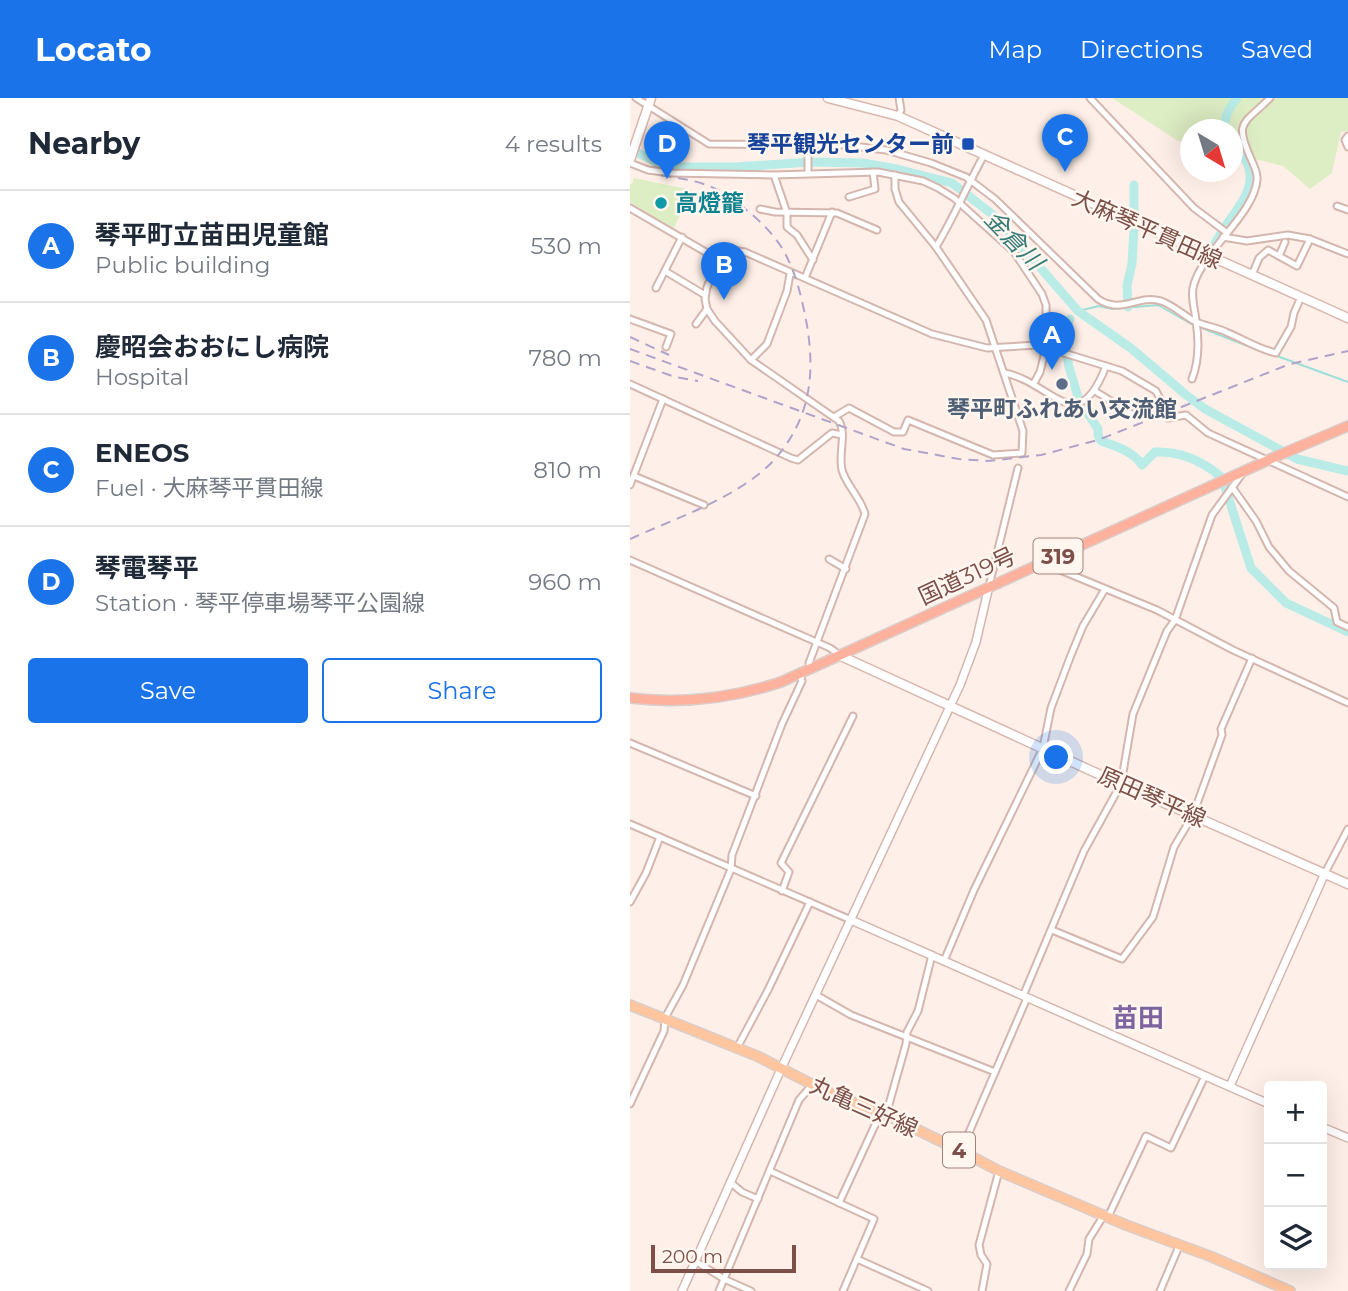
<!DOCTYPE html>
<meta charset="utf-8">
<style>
:root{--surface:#fff;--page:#f2f2f3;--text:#1f2937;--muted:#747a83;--line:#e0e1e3;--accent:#1a73e8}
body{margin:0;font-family:Montserrat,"Noto Sans JP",sans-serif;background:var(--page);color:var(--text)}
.controls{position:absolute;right:21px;bottom:21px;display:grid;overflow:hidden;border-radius:7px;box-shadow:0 7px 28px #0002}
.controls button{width:63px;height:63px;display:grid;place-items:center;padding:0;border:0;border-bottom:2px solid var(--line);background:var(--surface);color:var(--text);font:35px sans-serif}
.compass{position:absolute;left:550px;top:21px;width:63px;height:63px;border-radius:50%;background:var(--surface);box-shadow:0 7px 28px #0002;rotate:142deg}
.scale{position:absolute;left:21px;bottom:18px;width:145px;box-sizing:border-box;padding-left:7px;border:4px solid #7c4f48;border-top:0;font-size:19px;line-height:24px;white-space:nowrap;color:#7c4f48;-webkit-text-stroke:5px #fff6f0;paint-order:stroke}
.you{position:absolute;left:427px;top:660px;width:24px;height:24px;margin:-18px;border:5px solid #fff;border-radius:50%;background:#1a73e8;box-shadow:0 0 0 10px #1a73e833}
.badge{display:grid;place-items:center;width:46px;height:46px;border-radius:50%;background:var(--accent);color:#fff;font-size:23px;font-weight:700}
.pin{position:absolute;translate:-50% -58px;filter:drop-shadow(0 2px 4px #0008)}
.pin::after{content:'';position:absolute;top:37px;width:24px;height:21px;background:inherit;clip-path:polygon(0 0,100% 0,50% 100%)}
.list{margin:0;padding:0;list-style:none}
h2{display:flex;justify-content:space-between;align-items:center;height:91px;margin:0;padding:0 28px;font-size:30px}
h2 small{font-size:23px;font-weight:400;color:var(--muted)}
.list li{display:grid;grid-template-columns:46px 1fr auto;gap:21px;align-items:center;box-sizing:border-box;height:112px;padding:0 28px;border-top:2px solid var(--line)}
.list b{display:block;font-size:26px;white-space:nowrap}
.list p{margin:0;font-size:23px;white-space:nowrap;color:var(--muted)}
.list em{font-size:23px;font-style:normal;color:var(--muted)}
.actions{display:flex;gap:14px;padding:21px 28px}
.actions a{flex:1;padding:16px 0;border:2px solid var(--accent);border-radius:7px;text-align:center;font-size:24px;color:var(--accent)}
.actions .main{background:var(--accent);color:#fff}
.icon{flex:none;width:38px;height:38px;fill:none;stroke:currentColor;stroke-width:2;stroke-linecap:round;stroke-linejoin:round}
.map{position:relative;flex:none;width:718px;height:1193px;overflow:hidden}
header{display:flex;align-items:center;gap:42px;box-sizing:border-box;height:98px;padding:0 35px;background:var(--accent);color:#fff}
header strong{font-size:33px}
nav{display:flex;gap:38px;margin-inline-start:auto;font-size:24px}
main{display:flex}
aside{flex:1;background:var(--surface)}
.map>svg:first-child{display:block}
.green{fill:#deeec4}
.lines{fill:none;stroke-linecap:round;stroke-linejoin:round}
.stream{stroke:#9eded9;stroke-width:2}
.river{stroke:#b9ebe7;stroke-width:9}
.minor-casing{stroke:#d5b6ae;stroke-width:9}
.tertiary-casing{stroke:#d5b6ae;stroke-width:10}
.secondary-casing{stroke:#dab7ae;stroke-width:11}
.primary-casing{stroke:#dacecc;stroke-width:12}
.trunk-casing{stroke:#dacecc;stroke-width:12}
.minor{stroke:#fff;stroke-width:5}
.tertiary{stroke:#fff;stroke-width:7}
.secondary{stroke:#fff;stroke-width:8}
.primary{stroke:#ffc59e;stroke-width:9}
.trunk{stroke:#feb19c;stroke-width:9}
.rail{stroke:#b0a3cb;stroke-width:2;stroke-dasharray:10 7;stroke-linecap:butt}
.transit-dot{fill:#1a4fb4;stroke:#fff6f0;stroke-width:2.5}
.culture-dot{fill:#0f9aa8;stroke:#fff6f0;stroke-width:2.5}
.service-dot{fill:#5c6f8a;stroke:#fff6f0;stroke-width:2.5}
.labels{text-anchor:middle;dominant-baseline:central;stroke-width:5;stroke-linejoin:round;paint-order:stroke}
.shield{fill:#fff6f0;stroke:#a3817a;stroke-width:2}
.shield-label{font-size:21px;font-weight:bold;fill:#7c4f48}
.transit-label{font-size:23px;font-weight:bold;fill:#164399;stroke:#fff6f0;text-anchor:end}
.culture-label{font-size:23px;font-weight:bold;fill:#0d838f;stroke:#fff6f0;text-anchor:start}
.street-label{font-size:23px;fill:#7c4f48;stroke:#fff6f0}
.service-label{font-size:23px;font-weight:bold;fill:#4e5e75;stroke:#fff6f0}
.water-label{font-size:24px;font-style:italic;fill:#377b76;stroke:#fff6f0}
.quarter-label{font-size:26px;font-weight:bold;fill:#7e649f;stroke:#fff6f0}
</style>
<header>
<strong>Locato</strong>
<nav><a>Map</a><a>Directions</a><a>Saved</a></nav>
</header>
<main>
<aside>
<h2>Nearby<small>4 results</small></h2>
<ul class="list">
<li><span class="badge">A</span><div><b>琴平町立苗田児童館</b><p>Public building</p></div><em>530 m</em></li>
<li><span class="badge">B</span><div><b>慶昭会おおにし病院</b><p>Hospital</p></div><em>780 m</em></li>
<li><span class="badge">C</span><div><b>ENEOS</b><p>Fuel · 大麻琴平貫田線</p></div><em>810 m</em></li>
<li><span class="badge">D</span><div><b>琴電琴平</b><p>Station · 琴平停車場琴平公園線</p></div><em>960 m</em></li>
</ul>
<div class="actions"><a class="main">Save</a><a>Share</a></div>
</aside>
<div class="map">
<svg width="718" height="1193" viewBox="0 0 718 1193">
<rect width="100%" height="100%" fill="#fef0e8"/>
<g class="green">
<path d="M482 0H718V33L711 34 702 75 680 91 653 68 603 56V32H561L560 46 548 43Z"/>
<path d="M4 80 62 92 43 132 0 107V86H2Z"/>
</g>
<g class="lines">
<g class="stream">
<path d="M448 213 469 208 482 211 528 207 563 227"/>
<path d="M569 229 638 256"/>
<path d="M647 258 718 284"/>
</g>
<g class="river">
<path d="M595 32C593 21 600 8 607 0"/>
<path d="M0 51 28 65 46 69H106L181 64 233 65 267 71 322 85 367 120 448 213 502 251 555 296 575 311 667 361 718 373"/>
<path d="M504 87V119"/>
<path d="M583 149C601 111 644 86 603 45"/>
<path d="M498 209 497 187 502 166 504 130"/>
<path d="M440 221 434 236 439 269 449 302 468 331V337L471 343C485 348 503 353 512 367L525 354C551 353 571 362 590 378"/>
<path d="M595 389 621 470 656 505 718 534"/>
</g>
<defs>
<g id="minor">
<path d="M6 0 79 46 214 47 256 52 301 65 336 79 365 101 468 201C492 217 508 196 531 203 543 207 553 217 564 223 574 228 586 229 596 234 613 241 628 251 646 255L661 229 664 215 671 199"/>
<path d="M460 0 564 110 596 134"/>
<path d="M268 18 271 12 269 0"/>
<path d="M718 38 715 42 718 49"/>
<path d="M178 48V75"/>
<path d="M0 65 18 72 41 75 144 77 248 74 293 83 308 90 324 100 384 154 412 196 416 207V250L410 274 404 285"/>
<path d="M144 77 157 115V129L167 137 183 162"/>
<path d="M219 99 245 91 243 74"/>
<path d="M707 108 718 112"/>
<path d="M0 110 84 159"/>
<path d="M130 111 145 114 207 115 247 132"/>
<path d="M593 139 617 143 658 137 680 141 718 156"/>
<path d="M306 149C324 119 337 88 354 57"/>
<path d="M649 158 655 144"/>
<path d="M35 173 75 197"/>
<path d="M622 177 629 160 638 152 667 168 680 141"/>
<path d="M175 180 202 114"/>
<path d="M26 190 52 139"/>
<path d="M0 221 41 236 36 249"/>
<path d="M66 226 77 211"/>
<path d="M121 262 137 246 157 193 160 176"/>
<path d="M375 275C423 285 447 343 476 268"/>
<path d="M562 281C569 263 569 242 566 223 565 211 560 197 564 186 574 152 624 116 627 82 628 75 624 68 621 61 604 23 613 27 640 0"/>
<path d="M0 286 161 360 168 362 202 335 212 337"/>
<path d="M465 293 505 318 533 307"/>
<path d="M537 316 538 320 556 317 578 335 718 399"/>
<path d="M204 319 219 310 264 334H273L278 322 363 357 392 355 393 333 356 222 306 149 269 104 265 91V77"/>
<path d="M4 378 74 407"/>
<path d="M0 387 33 301"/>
<path d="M602 389 626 423 639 449 659 473 704 510 707 524 718 529"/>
<path d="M199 461 216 471"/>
<path d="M0 462 200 550 211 558"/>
<path d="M413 465 527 512 603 552 718 605"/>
<path d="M359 488 388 370"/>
<path d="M182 571 179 565 235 416C231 400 216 387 212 372 208 356 217 337 209 323L121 262 85 223 77 211 75 201 77 189 86 170 84 159 103 152 115 154 302 236 357 250 408 247 492 273 526 293 535 311"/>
<path d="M0 645 126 698"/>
<path d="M0 726 221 822"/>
<path d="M695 775 718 731"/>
<path d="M152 793 159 774 151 765 223 618"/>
<path d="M0 804 16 775 30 739"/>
<path d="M422 832 492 861 523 819 544 749 563 717 592 637 591 631 622 560"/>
<path d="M314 863 344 792 413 650 421 610 441 557 453 528 475 491"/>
<path d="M186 897 221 917 365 974"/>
<path d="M393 898 454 753 491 686 503 616 537 533 545 522 582 417 612 376"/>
<path d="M107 950 138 892 180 804"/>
<path d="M0 1006 34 933 35 920 53 887 101 771 102 757 152 626 172 583 170 576"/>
<path d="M331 1053 397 900"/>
<path d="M140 1073 244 1121 213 1193"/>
<path d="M100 1084 112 1094 128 1101"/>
<path d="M209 1105 245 1027 256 1017 276 946 277 934 288 913 302 857"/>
<path d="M478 1119 516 1038 541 1050 575 978"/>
<path d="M227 1161 298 1193"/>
<path d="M65 1163 94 1181 121 1193"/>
<path d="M89 1193 169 1002 182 987"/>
<path d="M352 1193 357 1166 351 1157 349 1147 369 1073"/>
<path d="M439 1193 457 1156 459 1141 474 1117"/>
<path d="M530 1193 550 1146"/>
</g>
<g id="tertiary">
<path d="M221 822 639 1006"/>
<path d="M600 988 695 775"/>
<path d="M692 1029 718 1040"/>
<path d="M52 1193 151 971 330 587 346 544 359 488"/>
</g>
<g id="secondary">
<path d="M198 0 268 18 718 220"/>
<path d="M0 62 21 0"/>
<path d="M211 558 464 674 718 786"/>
</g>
<path id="primary" d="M0 907 127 958 195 993 261 1019 331 1053 369 1073 496 1127 582 1159 660 1193"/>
<path id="trunk" d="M0 600C50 606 103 600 151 584L645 359 718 328"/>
</defs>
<use href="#minor" class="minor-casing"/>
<use href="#tertiary" class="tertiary-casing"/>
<use href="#secondary" class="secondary-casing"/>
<use href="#primary" class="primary-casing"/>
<use href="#trunk" class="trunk-casing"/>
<use href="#minor" class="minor"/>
<use href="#tertiary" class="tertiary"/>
<use href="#secondary" class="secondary"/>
<use href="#primary" class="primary"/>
<use href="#trunk" class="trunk"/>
<g class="rail">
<path d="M0 239 39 257"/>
<path d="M0 251 274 351 329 361 358 363 411 357 468 342 660 266 718 253"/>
<path d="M0 263 45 279 68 283"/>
<path d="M0 441C46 420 110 399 144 362 184 317 186 268 174 212 169 189 163 167 150 147 135 125 113 108 91 94 72 82 46 80 24 76"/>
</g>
</g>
<rect class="transit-dot" x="331" y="39" width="14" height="14" rx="3.5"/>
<circle class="culture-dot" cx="31" cy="105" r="7"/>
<circle class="service-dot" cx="432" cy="286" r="7"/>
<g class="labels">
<g class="shield">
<rect x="403.5" y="440.5" width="49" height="35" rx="5"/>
<rect x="313" y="1034.5" width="32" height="35" rx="5"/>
</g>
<g class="shield-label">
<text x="428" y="458">319</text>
<text x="329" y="1052">4</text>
</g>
<g class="transit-label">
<text x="324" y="46">琴平観光センター前</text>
</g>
<g class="culture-label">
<text x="45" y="105">高燈籠</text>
</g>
<g class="street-label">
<text transform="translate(517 131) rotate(24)">大麻琴平貫田線</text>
<text transform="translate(337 478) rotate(-25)">国道319号</text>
<text transform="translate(522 699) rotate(24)">原田琴平線</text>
<text transform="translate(234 1009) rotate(24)">丸亀三好線</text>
</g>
<g class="service-label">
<text x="432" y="311">琴平町ふれあい交流館</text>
</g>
<g class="water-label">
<text transform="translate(384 142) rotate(46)">金倉川</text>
</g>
<g class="quarter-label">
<text x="508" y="920">苗田</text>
</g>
</g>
</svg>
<div class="controls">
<button>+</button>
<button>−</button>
<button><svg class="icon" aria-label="layers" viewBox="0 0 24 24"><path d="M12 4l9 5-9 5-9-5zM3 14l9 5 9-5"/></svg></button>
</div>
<svg class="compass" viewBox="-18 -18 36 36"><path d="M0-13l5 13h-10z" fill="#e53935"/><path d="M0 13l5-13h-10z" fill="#747a83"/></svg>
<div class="scale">200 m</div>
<div class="you"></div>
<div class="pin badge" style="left:422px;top:272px">A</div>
<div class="pin badge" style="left:94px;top:202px">B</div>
<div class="pin badge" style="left:435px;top:74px">C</div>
<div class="pin badge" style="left:37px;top:81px">D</div>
</div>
</main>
